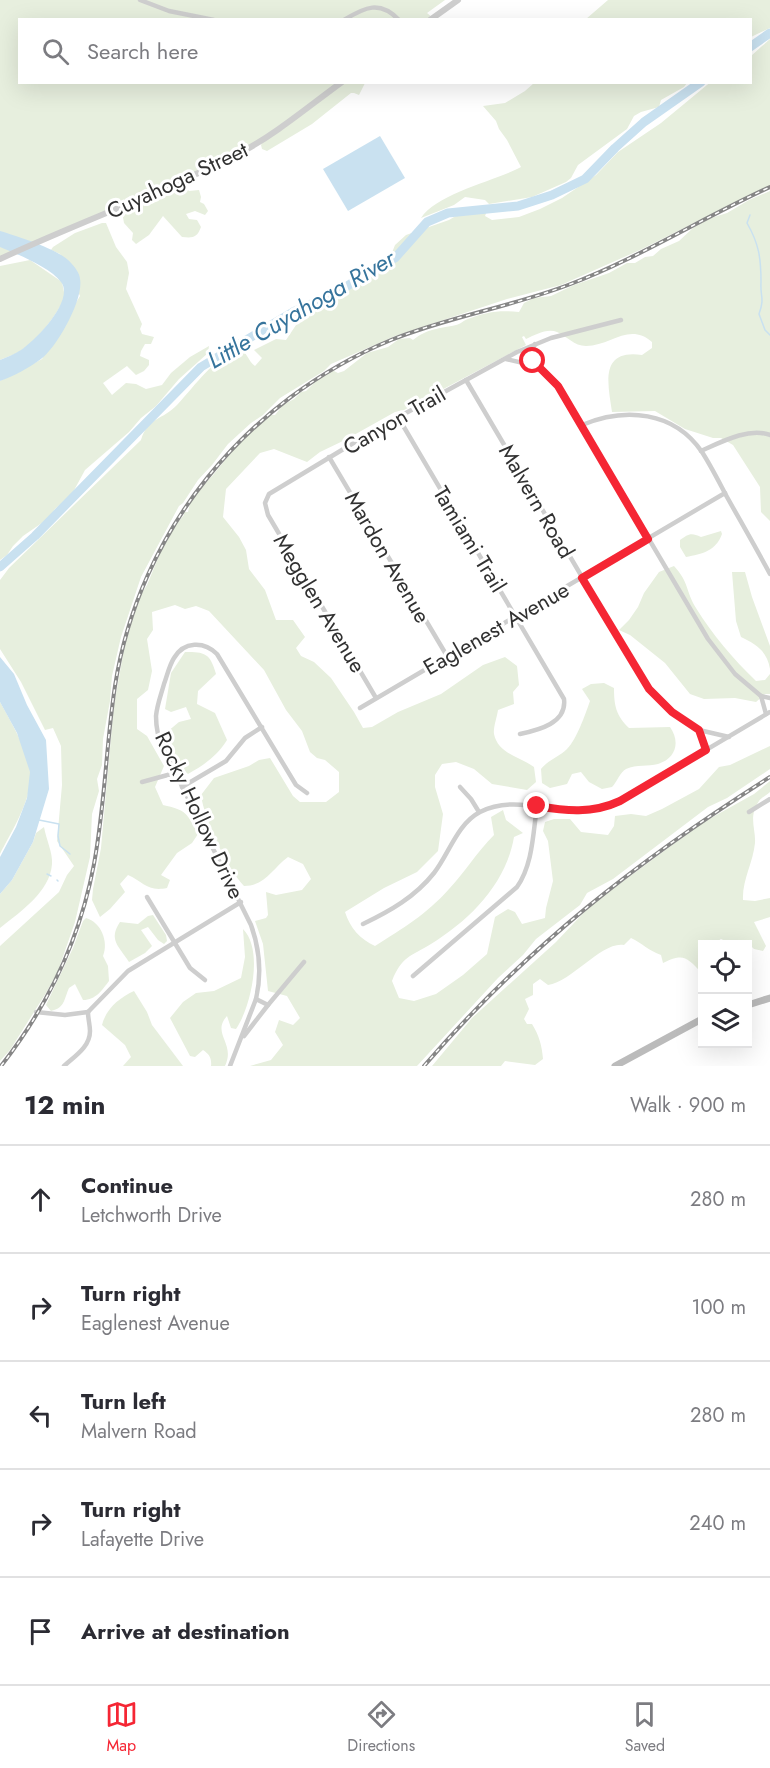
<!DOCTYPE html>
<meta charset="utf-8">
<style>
:root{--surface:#fff;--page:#f7f7f7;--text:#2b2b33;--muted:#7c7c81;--line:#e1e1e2;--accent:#f52634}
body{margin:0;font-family:Jost,sans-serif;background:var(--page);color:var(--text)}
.controls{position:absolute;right:18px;bottom:18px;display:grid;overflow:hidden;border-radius:0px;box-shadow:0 6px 24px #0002}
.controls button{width:54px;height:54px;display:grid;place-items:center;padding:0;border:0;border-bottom:2px solid var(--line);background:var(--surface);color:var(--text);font:30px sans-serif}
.stop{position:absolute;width:18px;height:18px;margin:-14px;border:4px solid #f52634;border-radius:50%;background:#fff}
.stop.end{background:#f52634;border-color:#fff;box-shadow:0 2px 6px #0008}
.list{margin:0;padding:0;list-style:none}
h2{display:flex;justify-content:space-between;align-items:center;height:78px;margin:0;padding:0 24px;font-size:26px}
h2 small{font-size:20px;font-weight:400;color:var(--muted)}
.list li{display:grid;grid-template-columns:39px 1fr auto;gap:18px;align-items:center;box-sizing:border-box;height:108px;padding:0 24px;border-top:2px solid var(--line)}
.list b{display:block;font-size:22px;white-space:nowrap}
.list p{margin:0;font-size:20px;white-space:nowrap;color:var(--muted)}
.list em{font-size:20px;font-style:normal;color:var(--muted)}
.icon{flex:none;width:33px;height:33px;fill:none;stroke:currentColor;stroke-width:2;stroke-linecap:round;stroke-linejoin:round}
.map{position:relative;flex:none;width:770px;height:1066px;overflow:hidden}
.search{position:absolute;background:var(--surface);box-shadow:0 6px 24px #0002;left:18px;right:18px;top:18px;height:66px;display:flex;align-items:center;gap:15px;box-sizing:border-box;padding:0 21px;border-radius:0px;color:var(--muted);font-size:22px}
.sheet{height:618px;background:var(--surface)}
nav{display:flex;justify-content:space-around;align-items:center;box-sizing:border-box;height:84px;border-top:2px solid var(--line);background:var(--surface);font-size:16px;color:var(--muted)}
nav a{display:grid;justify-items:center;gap:3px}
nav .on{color:var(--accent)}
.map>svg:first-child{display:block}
.green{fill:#e7efde}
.water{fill:#c9e1f0}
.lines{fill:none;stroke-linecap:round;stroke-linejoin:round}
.stream{stroke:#c9e1f0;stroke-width:1.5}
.river{stroke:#c9e1f0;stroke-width:9}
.minor{stroke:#cecece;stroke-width:4.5}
.tertiary{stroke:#cecece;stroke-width:6}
.secondary{stroke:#bbb;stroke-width:7}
.rail-casing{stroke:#868686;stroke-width:4}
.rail{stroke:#fff;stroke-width:1.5;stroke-dasharray:4.5;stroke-linecap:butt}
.route{stroke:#f52634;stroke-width:8}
.labels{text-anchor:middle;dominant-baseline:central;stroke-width:6;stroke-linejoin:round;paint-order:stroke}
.street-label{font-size:22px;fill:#313131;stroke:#fff}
.water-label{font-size:24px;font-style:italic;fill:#36749c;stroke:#fff}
</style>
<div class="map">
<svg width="770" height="1066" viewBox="0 0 770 1066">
<rect width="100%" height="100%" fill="#fff"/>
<g class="green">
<path d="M0 0H445L427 13 433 18 430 20H20V82L365 83 359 95 354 93H351L312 124 267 151 262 149 261 145 265 138 239 153 0 259Z"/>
<path d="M608 0H770V28L751 37 750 20 586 19Z"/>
<path d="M770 39V187L746 197 640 250 561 285 507 299 395 336 331 364 324 371 280 398 263 415 251 423 228 444 212 465 198 480 183 503 179 506 141 577 121 637 112 676 110 701 103 739 102 765 97 779 99 791 92 814 90 857 75 922 58 971 46 993 10 1050 0 1061V946L59 892 67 875 74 866 57 841 62 785 61 746 53 728 45 730 21 682 0 649V580L9 568 141 440C148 417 163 420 177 405 197 383 212 361 239 347 247 352 248 361 255 366L262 358 254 350 276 339 286 340 300 319 338 294 386 268 395 245 406 235 449 220 459 214 487 211 485 216 492 220 519 217 540 209 562 198 596 175 618 152 661 123 707 85 711 82H750L751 56Z"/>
<path d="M534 83H687L684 87 661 100 659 107 641 112 634 116 627 129 578 165 571 178 566 182 532 197 489 204 485 200 465 197 454 205 421 218C437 193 495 181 521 167L507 140 499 129 496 121 483 106 505 103 525 91Z"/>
<path d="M183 185 189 191 199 190 201 197 200 202 204 204 208 211 205 215 195 211 186 214 189 219 197 220 201 227C197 238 193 238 182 237L163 216 149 235 136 244 132 240 133 233 124 223 122 212 169 189Z"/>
<path d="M770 191V521L761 512 760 487 733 445 721 438H713L685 429 655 411 612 412C608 384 599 349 642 355L652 348V342C629 322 611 346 586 346 574 346 567 336 557 332 547 328 535 335 526 339L524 336 522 337 526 345 404 410 395 412 345 440 320 452 307 462 274 449 260 453 226 489 223 517 239 537 246 550 249 569 265 590 276 620H293L305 637 296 648 301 656 314 662 331 678 354 712 363 728 372 727 398 712 441 694 483 665 505 657 517 666 519 685 513 692 514 704 498 710C497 717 493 728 494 734 498 754 521 757 534 767L536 782 527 790 492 784 474 769 456 762 442 764 435 775V787L443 814 438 851 417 872 384 888 345 912C350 928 360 939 375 946 403 928 426 915 449 889 465 872 477 852 494 835L491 817 503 810 506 820 523 833 514 837C506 884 470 920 431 944 410 957 402 956 392 981L399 998 414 1001 436 994 463 975 487 954 495 917 508 909 515 912 522 924 545 918 546 908 553 881 548 841 543 831 545 822 554 819H570L581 832 608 835 614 826 615 816 631 814 646 816 662 809 699 789 719 767 730 765 770 746V769L727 798 708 807 613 879 587 893 580 905 536 939 523 955 498 978 417 1066H250L271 1060 283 1045 275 1032 279 1020 293 1025 300 1018 287 996 268 991 263 944 255 921 266 918 268 915 266 892 276 895 302 890 311 879 303 864 288 857C272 869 265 886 244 886 227 868 204 819 201 795L214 778 249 766 259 760 270 758 293 796 300 802H326L339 792V772L325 760 317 758 310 752 302 731 286 710 264 670 209 611 196 606 185 609 175 605 152 612 153 630 147 639 152 671 148 690 137 699V729L147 736 164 766 155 787 163 805C186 810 187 813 198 834L192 843 177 853 161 875 170 880 167 888C147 892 144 882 128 875L120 884 125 892 110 909 100 917 92 900 93 889 101 848 114 705 125 644 140 596 147 585 161 551 177 523 184 515 183 512H188L190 503 199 490 213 475 238 444 270 415H275L283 405 294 399 301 392 306 391 318 379 332 370 338 373 344 371 367 353 388 347 399 339 410 338 413 340C428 328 439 329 456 325 461 324 464 320 468 319 486 312 499 310 519 312L524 303 534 298 551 296 574 285 609 273 627 263H635L645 257 653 256 661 249 679 241 694 227 711 218 727 213 749 200Z"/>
<path d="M102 223H106L116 247 127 262 129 273 126 289 142 324 140 329 142 334 154 337 151 344H145L141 351 140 356 149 360V365L144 371 136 375 127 366 103 383 112 395 126 383 136 384 146 389 162 385 171 373 190 357 209 346 208 353 179 379 156 406 141 418 129 432 85 470 72 494 55 509 49 518 23 536 13 546 7 555 0 560V381L42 359 80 296 60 254 51 250 53 247 75 233Z"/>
<path d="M30 260 62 282 65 297C56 316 40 337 22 350 16 354 7 357 0 360V266Z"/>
<path d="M721 531 722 534C716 551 702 554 686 557L680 547V540C688 534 691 532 701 537Z"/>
<path d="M674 566C689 582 686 592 696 608 712 634 733 659 756 681L765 680 770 674V694H765L756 702 735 698 704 699 690 694 665 663 630 635 619 630 629 620 638 607 644 593 659 572Z"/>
<path d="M732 572H745L752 597 770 646V669C767 651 756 644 741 637L736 621Z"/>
<path d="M185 652C205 652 210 653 216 674L198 691 197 704 215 713 227 740C217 756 204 765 188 774 179 766 176 755 167 747V732L179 722 191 719 186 707 171 712 165 709 171 673Z"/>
<path d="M604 683 614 688C614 705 616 716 629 728L670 727C680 741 677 758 658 764 648 767 637 764 626 769 620 772 617 782 612 787L602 789 589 782 581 772 572 774 567 784 550 788 542 783 541 769C548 760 559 757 567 749 577 739 585 715 590 701L582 689 591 684Z"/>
<path d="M0 702C10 720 28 751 30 771 34 797 11 832 0 854Z"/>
<path d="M770 781V792C767 795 761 798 759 801 748 817 756 829 755 843 753 863 742 880 743 900L755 901 770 898V917L754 922 766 946 763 951 754 949 747 942C736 947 730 943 721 939L713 944 702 945V973C686 957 684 953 663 963L661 955C649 951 642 943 631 938L624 945C602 941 573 981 548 985L540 979 533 984V995L525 999 529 1009 524 1019 527 1024H532C539 1035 542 1046 543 1059L535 1065 505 1061 501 1066H432L472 1018 556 942 591 905 702 823 754 794Z"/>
<path d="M44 827C46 839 53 853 52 864 50 892 20 912 0 928V894L12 880 33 842 36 833Z"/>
<path d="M153 915 166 935 167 941 164 944 158 940 148 927 141 930 152 946 145 953 129 962C119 946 108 940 120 922L138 924 148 916Z"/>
<path d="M86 918C101 922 109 942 103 956L108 966 109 981C102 990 96 1000 83 1000L75 984 69 988C64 999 65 1008 51 1011L46 1005 73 948 83 921Z"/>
<path d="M243 929C264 950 251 1007 236 1029L231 1028 227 1016C211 1034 236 1043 225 1066H211C212 1058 209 1054 203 1050L195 1057 190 1056 170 1018 183 1002 196 993 214 991 241 978 245 957Z"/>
<path d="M134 991 147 1012 152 1025 183 1066H123L131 1057 125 1045 102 1025C106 1009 119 998 134 991Z"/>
</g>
<g class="water">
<path d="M380 136 405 178 348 211 323 169Z"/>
<path d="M0 231C17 236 61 250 71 263 75 267 80 274 80 279 84 299 57 347 41 359 29 368 14 376 0 381V360C7 357 15 354 21 350 36 340 75 300 61 282 50 267 17 254 0 247Z"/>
<path d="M0 657 14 674 27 705 46 740 49 789 33 842 12 880 0 894V857L16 827 27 798 30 772 17 733 0 702Z"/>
</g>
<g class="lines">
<g class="stream">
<path d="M750 215 747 223C759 244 761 258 761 282 760 298 765 297 759 314L765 330 770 335"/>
<path d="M39 820 59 824 58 836 60 846 70 854"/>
<path d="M47 874 51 876"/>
<path d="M57 880 58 881"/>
</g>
<g class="river">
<path d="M750 47 770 33"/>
<path d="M0 567 35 536 201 367 293 312 337 293 371 270 395 258 427 222 448 213 518 206 552 195 585 179 615 148 644 122 701 82"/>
</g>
<g class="minor">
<path d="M140 0 169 11 214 20"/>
<path d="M344 20C365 7 380 0 399 20"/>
<path d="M535 344 531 354 536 366"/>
<path d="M506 359 536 366 556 382 708 639 735 674 761 696 766 714"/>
<path d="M466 380 638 672 649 689 660 701 672 712 699 730 706 750"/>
<path d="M398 417 564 699C567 723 539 730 520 734"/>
<path d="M582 425C625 407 674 411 702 452 711 466 719 482 727 497 741 522 756 548 770 574"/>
<path d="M701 451C721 442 749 427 770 435"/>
<path d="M329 457 447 656"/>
<path d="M761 696 770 698"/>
<path d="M376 698 268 515 265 503 269 494 375 430 517 352 551 338 621 320"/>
<path d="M360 708 725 493"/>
<path d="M699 730 729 737"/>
<path d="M142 782 175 773"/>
<path d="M182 787 226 761 245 738 262 727"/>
<path d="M460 787 471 799 479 812"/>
<path d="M749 812 770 799"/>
<path d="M147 897 190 968 205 980"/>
<path d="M363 924C390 911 415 897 434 873 449 854 457 824 480 812 511 796 544 810 576 812 591 812 606 808 620 801L770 712"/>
<path d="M413 976 517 887C533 864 533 833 537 806"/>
<path d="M256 999C262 973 260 950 251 925L163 748C158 738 156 728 156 716 157 705 161 695 164 684 167 676 169 666 174 658 184 641 204 641 217 654L296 785 307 793"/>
<path d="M36 1012 65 1015 88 1012"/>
<path d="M88 1012 128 971 241 902"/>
<path d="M244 1036 268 1005"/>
<path d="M64 1066C75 1056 90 1047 90 1031 90 1025 88 1019 88 1012"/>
<path d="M230 1066 256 999 268 1005 304 962"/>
</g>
<g class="tertiary">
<path d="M430 20 458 0"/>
<path d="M0 259C79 222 162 193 240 153 276 134 309 106 342 82"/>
</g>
<g class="secondary">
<path d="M748 1005 770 998"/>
<path d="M615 1066 702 1019"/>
</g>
<defs>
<g id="rail">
<path d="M1 1066C48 1006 80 939 94 864 105 805 106 745 115 686 139 531 246 400 391 340 448 317 510 307 568 285 639 258 702 218 770 187"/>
<path d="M424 1066C527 947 637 861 770 777"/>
</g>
</defs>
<use href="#rail" class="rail-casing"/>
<use href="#rail" class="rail"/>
</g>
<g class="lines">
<path class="route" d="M533 361 558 386 648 539 582 578 649 689 672 712 699 730 706 750 620 801C592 814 566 811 537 806"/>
</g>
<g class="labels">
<g class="street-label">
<text transform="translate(177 180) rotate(-25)">Cuyahoga Street</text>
<text transform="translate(394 420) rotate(-30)">Canyon Trail</text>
<text transform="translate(537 501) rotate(60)">Malvern Road</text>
<text transform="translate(470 539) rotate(59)">Tamiami Trail</text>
<text transform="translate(388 557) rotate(60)">Mardon Avenue</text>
<text transform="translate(320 603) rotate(59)">Megglen Avenue</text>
<text transform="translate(496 628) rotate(-30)">Eaglenest Avenue</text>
<text transform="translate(200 815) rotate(65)">Rocky Hollow Drive</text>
</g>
<g class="water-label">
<text transform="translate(301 309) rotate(-30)">Little Cuyahoga River</text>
</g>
</g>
</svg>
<div class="controls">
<button><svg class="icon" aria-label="locate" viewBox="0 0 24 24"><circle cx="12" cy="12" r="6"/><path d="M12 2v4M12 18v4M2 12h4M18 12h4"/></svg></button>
<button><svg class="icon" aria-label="layers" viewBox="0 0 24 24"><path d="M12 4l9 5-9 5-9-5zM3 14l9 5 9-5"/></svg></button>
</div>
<div class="stop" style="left:533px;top:361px"></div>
<div class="stop end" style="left:537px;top:806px"></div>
<div class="search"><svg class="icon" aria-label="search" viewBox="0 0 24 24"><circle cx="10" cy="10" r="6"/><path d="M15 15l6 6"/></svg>Search here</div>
</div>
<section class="sheet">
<h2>12 min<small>Walk · 900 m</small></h2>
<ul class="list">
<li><svg class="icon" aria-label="ahead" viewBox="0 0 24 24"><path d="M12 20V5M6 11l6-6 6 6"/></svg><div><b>Continue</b><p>Letchworth Drive</p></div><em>280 m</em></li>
<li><svg class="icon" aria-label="right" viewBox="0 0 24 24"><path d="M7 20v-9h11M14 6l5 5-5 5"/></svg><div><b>Turn right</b><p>Eaglenest Avenue</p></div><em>100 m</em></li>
<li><svg class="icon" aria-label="left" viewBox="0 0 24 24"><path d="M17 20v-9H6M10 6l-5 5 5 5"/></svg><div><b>Turn left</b><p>Malvern Road</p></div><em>280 m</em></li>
<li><svg class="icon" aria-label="right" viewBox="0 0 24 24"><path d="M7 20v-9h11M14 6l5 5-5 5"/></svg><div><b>Turn right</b><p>Lafayette Drive</p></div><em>240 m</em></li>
<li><svg class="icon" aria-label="arrive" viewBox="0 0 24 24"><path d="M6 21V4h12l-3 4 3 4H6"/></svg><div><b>Arrive at destination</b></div></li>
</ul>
</section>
<nav>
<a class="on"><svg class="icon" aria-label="map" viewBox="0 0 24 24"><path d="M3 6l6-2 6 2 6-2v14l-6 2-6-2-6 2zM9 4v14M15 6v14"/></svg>Map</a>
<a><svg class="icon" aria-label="directions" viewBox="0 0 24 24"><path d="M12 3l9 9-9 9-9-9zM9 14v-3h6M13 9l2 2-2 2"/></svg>Directions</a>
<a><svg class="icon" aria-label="saved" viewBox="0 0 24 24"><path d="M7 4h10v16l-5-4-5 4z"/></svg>Saved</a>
</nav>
